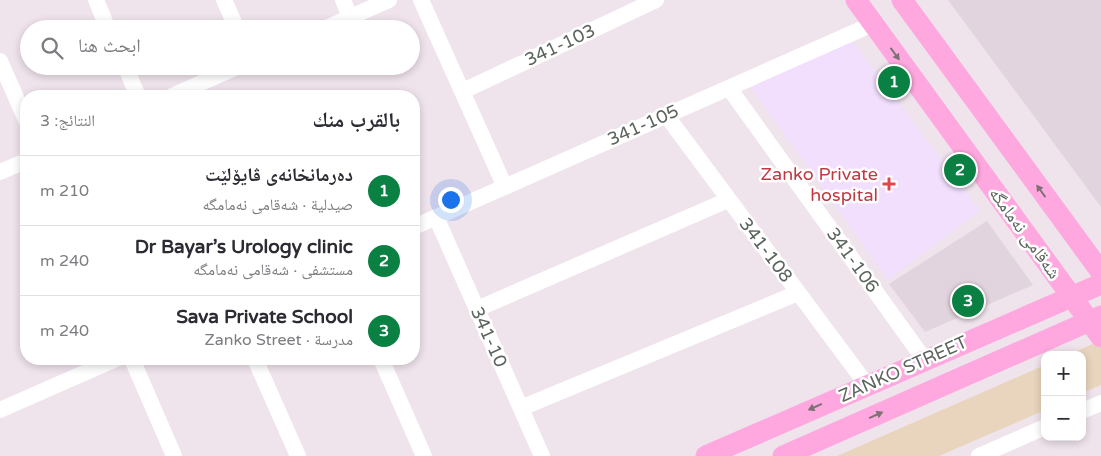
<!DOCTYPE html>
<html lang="ar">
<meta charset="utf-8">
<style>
:root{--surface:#fff;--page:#f7f7f7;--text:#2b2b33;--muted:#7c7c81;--line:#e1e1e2;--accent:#0b8043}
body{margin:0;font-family:"Varela Round","Noto Naskh Arabic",sans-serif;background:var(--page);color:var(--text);direction:rtl}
.controls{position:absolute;right:15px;bottom:15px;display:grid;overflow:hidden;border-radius:10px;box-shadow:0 2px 8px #0003}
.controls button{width:45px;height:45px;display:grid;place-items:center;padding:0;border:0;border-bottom:1px solid var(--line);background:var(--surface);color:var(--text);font:25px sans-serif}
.you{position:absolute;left:450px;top:199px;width:18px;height:18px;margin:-12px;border:4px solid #fff;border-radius:50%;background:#1a73e8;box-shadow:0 0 0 8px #1a73e833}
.badge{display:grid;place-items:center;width:32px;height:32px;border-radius:50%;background:var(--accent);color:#fff;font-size:16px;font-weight:700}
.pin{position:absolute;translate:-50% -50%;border:2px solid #fff;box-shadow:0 1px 5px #0006}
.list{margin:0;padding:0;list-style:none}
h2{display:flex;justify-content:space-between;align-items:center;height:65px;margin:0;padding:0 20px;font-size:21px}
h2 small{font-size:16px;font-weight:400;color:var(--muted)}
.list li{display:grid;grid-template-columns:32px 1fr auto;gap:15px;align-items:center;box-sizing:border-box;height:70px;padding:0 20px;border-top:1px solid var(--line)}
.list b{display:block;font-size:19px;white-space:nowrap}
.list p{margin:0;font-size:16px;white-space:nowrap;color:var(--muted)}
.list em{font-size:16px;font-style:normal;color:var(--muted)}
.icon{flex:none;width:28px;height:28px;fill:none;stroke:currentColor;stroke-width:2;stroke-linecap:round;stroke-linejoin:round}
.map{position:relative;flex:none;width:1101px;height:456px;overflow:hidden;direction:ltr}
.search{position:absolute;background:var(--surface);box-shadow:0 2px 8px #0003;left:20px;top:20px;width:400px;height:55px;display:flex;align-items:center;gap:12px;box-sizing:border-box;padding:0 18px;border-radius:28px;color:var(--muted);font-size:19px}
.panel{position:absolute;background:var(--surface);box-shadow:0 2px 8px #0003;left:20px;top:90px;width:400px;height:275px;border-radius:20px;direction:rtl}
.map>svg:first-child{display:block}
.education{fill:#e2d4de}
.medical{fill:#f2defd}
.park{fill:#e9d5bd}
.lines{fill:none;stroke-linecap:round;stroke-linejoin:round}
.minor{stroke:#fff;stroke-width:16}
.major{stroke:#ffa8df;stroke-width:21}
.oneway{fill:#7c7276}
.health-dot{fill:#e0444e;stroke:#fff;stroke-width:2}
.labels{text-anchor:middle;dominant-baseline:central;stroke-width:5;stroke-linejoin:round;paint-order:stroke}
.street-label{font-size:18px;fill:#5b655c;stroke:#fff}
.health-label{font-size:18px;fill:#be3a42;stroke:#fff;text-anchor:end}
</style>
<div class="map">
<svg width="1101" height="456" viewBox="0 0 1101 456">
<rect width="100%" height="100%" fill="#efe3ec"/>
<g class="education">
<path d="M948 0H1101V207Z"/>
<path d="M987 221 1033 285 925 332 889 284Z"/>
</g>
<path class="medical" d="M852 41 980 211 888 280 752 89V86Z"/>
<g class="park">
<path d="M1097 342 1101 348V385L1082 393V355H1068Z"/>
<path d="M1045 365V410L939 456H837Z"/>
</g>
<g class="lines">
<g class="minor">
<path d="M96 0 108 29"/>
<path d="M224 0 237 29"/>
<path d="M343 0 350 17"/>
<path d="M421 0 505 187"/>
<path d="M324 29 389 0"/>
<path d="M0 61 26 120"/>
<path d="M125 66 138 96"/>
<path d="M729 88 924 359"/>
<path d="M463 91 656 0"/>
<path d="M172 96 239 66"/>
<path d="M666 115 867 385"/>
<path d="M0 172 26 161"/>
<path d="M436 217 542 456"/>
<path d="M414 227 873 24"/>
<path d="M477 309 728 200"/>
<path d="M132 359 174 456"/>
<path d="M255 359 298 456"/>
<path d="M381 359 424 456"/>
<path d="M521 408 798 293"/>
<path d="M0 410 116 359"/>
<path d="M1082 411 1101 403"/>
<path d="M979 456 1045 427"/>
</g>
<g class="major">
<path d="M856 0 1101 337"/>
<path d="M902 0 1101 272"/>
<path d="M706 456 1101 284"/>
<path d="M783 456 1101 316"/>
</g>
</g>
<defs><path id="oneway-solid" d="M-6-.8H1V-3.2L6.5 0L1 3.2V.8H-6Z" transform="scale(1.25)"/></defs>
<g class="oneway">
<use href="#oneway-solid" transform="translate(895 54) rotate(54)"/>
<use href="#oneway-solid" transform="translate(1041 191) rotate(-126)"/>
<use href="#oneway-solid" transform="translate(815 407) rotate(156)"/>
<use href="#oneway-solid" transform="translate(876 415) rotate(-24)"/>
</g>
<path class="health-dot" d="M886.5 176.5h5v5h5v5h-5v5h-5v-5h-5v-5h5z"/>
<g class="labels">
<g class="street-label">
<text transform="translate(560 45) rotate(-25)">341-103</text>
<text transform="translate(643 125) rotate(-24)">341-105</text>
<text transform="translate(1025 233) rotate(54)">شەقامی نەمامگە</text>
<text transform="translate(766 250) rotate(53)">341-108</text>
<text transform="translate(853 260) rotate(54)">341-106</text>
<text transform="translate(489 337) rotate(66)">341-10</text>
<text transform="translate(903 369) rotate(-24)">ZANKO STREET</text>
</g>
<g class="health-label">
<text x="878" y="174">Zanko Private<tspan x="878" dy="21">hospital</tspan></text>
</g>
</g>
</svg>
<div class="controls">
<button>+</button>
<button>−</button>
</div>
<div class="you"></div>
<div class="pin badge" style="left:894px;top:82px">1</div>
<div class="pin badge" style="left:960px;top:170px">2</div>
<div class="pin badge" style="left:968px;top:301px">3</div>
<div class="search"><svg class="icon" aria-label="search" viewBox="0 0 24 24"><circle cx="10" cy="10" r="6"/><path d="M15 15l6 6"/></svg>ابحث هنا</div>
<section class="panel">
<h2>بالقرب منك<small>النتائج: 3</small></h2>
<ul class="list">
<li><span class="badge">1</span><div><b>دەرمانخانەی ڤایۆلێت</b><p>صيدلية · شەقامی نەمامگە</p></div><em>210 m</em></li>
<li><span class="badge">2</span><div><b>Dr Bayar’s Urology clinic</b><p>مستشفى · شەقامی نەمامگە</p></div><em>240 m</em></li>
<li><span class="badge">3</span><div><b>Sava Private School</b><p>مدرسة · Zanko Street</p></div><em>240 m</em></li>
</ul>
</section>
</div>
